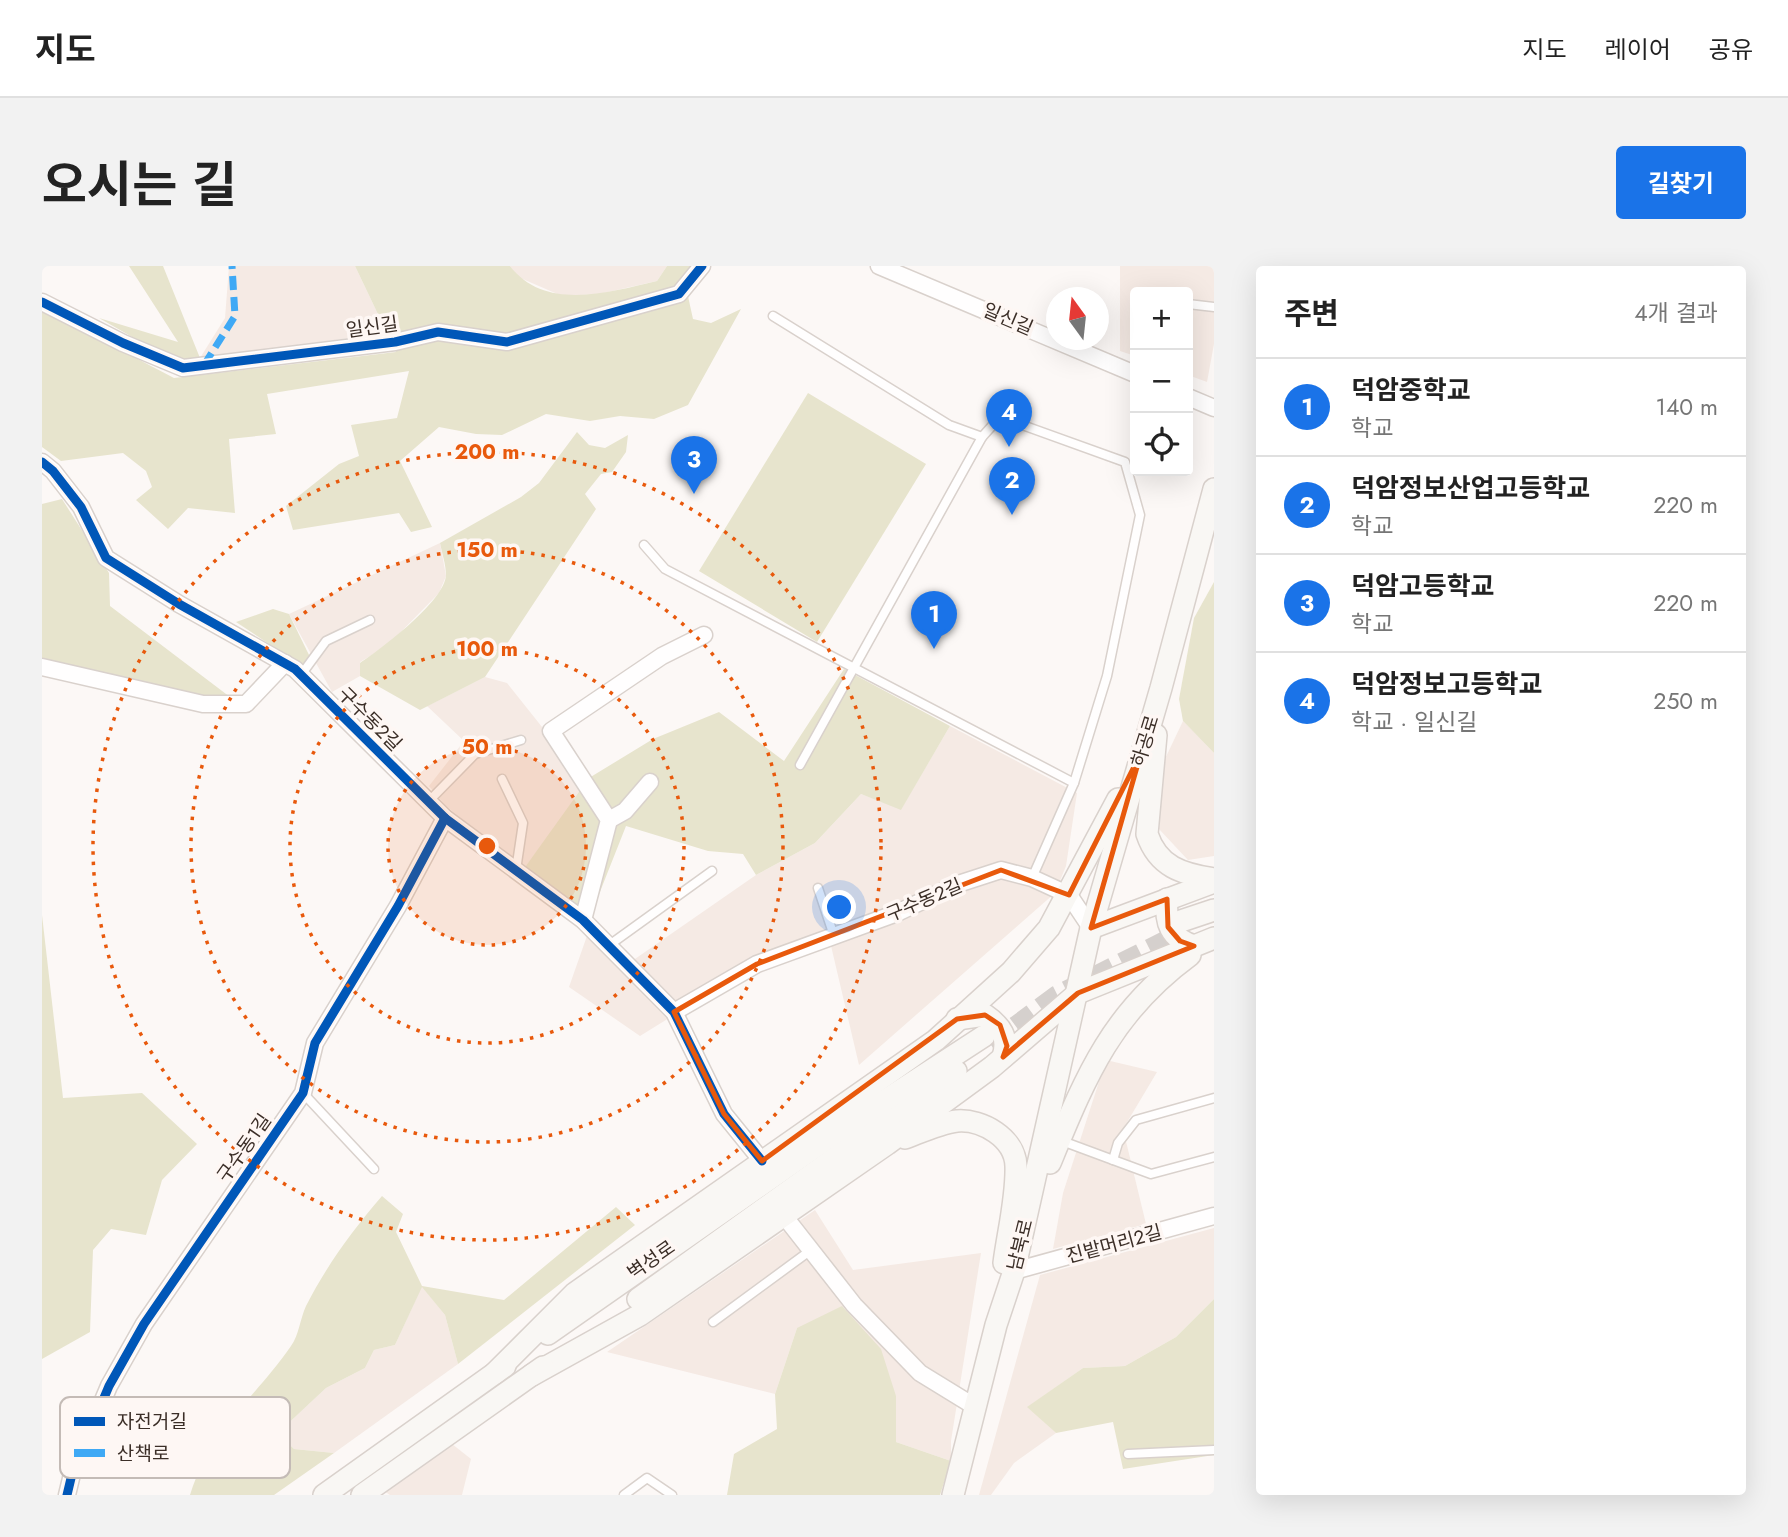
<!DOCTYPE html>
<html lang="ko">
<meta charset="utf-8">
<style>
:root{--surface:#fff;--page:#f2f2f2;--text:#222;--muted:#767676;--line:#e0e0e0;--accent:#1a73e8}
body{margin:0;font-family:Jost,"Noto Sans KR",sans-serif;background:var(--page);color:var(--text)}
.controls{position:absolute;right:21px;top:21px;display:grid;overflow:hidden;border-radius:7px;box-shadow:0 7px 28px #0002}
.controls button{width:63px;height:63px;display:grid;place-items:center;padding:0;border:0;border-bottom:2px solid var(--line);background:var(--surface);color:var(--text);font:35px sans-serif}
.compass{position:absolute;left:1004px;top:21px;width:63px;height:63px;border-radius:50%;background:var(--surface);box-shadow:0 7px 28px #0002;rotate:345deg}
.you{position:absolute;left:798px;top:642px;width:24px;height:24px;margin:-18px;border:5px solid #fff;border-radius:50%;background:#1a73e8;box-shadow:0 0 0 10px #1a73e833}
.badge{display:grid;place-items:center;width:46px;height:46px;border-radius:50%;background:var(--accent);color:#fff;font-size:23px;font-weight:700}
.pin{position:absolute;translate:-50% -58px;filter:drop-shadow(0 2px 4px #0008)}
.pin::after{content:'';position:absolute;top:37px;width:24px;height:21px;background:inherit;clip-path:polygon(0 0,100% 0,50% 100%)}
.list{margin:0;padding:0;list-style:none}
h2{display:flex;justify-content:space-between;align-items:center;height:91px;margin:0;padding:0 28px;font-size:30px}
h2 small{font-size:23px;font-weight:400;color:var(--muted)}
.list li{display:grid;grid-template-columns:46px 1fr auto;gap:21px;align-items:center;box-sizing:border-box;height:98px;padding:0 28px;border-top:2px solid var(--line)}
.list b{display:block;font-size:26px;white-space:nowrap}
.list p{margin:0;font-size:23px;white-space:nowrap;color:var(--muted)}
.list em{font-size:23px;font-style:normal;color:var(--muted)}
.icon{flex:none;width:38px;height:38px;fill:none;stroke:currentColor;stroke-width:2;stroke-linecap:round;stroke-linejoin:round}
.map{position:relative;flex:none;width:1172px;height:1229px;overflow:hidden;border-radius:7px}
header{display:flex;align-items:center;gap:42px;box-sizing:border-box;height:98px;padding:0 35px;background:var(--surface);border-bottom:2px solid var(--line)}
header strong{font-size:33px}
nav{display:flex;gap:38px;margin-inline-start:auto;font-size:24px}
.intro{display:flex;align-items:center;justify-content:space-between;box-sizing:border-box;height:168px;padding:0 42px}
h1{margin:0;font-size:49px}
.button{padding:18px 32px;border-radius:7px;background:var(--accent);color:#fff;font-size:24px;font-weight:700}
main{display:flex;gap:42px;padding:0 42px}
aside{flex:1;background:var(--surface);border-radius:7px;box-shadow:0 7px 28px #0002}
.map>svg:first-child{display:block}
.built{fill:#f5eae4}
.green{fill:#e7e4cd}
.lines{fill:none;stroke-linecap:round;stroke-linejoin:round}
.secondary-tunnel{stroke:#d5d0cd;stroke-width:21;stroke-dasharray:21 10;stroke-linecap:butt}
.service-casing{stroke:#d9d1cc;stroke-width:11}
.minor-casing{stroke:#d9d1cc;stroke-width:19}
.secondary-casing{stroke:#d9d1cc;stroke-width:24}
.service{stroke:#fffefe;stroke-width:8}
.minor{stroke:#fffefe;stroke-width:16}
.secondary{stroke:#f9f7f4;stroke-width:21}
.quiet{stroke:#3fa9f5;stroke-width:7;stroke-dasharray:14 7;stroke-linecap:butt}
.cycleway-casing{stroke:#fef7f4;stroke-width:13}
.cycleway{stroke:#0057b8;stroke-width:9}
.marked{fill:none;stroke:#e8590c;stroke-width:5;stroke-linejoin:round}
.ring{fill:none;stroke:#e8590c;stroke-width:3.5;stroke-dasharray:3.5 7}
.labels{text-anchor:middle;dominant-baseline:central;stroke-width:7;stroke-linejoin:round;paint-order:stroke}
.street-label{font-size:19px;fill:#3b2e27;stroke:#fef7f4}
.key{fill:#fef7f4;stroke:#c4bbb6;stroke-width:2}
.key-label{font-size:19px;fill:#3b2e27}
.centre{fill:#e8590c;stroke:#fef7f4;stroke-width:3.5}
.ring-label{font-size:21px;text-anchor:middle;font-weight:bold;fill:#e8590c;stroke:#fef7f4;stroke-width:7;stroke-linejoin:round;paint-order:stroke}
</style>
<header>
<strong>지도</strong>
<nav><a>지도</a><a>레이어</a><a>공유</a></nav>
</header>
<div class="intro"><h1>오시는 길</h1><a class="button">길찾기</a></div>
<main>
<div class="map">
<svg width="1172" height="1229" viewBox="0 0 1172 1229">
<rect width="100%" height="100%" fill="#fcf8f6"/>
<g class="built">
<path d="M187 0H313L345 67 158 92 183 52Z"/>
<path d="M468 0H625L615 15 557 28 520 30 476 11Z"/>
<path d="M1078 0H1172V78L1165 116 1146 109V26H1093V90L1078 85Z"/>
<path d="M398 277 404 310 397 327 345 380 318 396V410L290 426 247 348Z"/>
<path d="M443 411 465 417 504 466 505 476 545 520 481 604 403 539 387 520 422 475 385 440Z"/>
<path d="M1141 455 1172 487V590L1146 594 1117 563 1121 497Z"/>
<path d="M908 460 1035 527 1024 600 1013 627 817 799 786 667 737 684 598 770 527 721 546 667 590 695 714 609 773 577 819 528 859 543Z"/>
<path d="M1064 794 1115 806 1081 863 1104 958 1011 983 1021 927Z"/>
<path d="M773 944 811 1004 939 987 909 1175V1195L854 1176V1130L755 1062 733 1128 565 1086Z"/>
<path d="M1172 962V1033L1134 1071 1083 1100 1041 1102 986 1141 1014 1167 972 1197 949 1229H937L998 1009Z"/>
<path d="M380 1020 403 1049 416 1098 292 1187 252 1183 236 1167 284 1122 323 1102 332 1084 353 1079Z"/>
<path d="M410 1178 429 1193 420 1229H348L342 1225Z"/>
</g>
<g class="green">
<path d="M87 0H121L158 92 141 100 57 52 136 76Z"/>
<path d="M313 0H468C503 46 568 26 615 15L625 0H652L642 12 651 53 669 57 699 43 646 139 612 153 578 150 548 155 504 148 460 169 434 168 397 161 358 195 390 261 369 266 357 247 251 264 244 240 297 198 317 190 309 159 355 152 367 105 225 128 234 168 187 173 193 247 146 242 126 263 94 234 110 221 104 205 81 187 19 195 0 181V43L132 112 354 86Z"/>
<path d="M766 127 884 198 775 376 657 305Z"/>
<path d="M535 166 547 179 563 182 586 169 584 186 570 206 559 208 543 228 554 243 443 411 378 444 318 410V397C339 383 403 335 404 309 404 299 400 287 398 277L479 231 497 217Z"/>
<path d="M20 233 67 307 68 340 188 431 164 430 0 394V238Z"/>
<path d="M1172 316V487L1141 455 1137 433 1152 352Z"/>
<path d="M231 343 247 348 268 391 260 400 194 356Z"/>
<path d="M802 403 908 460 859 544 819 528 773 577 714 609 701 588 666 585 584 560 548 651 481 604 547 512 611 473 677 446 742 495Z"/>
<path d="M0 649 21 832 100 827 155 878 120 914 104 969 69 963 51 984 48 1066 0 1093Z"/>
<path d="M340 930 361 948 354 966 380 1020 462 1034 574 941 593 959 416 1098 403 1049 380 1021 353 1079 332 1084 323 1102 284 1122 236 1167 252 1183 292 1187 232 1229H148C170 1160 211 1135 249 1080 257 1069 258 1053 264 1040 285 999 310 965 340 930Z"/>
<path d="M1172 1033V1189L1081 1203 1071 1156 1014 1167 985 1141 1041 1102 1083 1100 1134 1071Z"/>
<path d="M800 1040 839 1083 854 1130V1176L909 1195 898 1229H685L692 1188 735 1163 733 1128 755 1062Z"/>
</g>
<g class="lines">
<path class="secondary-tunnel" d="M949 779 1015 730 1146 664"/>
<defs>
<g id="service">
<path d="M1146 38 1172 41"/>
<path d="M731 50 907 159 940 171 958 151 1083 196 1098 249 1065 410 1032 517"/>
<path d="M602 279 623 303 1032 517 990 612"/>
<path d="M259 409 284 375 328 354"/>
<path d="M758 499 940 171"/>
<path d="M460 513 481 557 474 604"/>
<path d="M387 535 433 488 479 474"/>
<path d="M776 622 792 670"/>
<path d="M566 680 670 605"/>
<path d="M261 827 332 903"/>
<path d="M1020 875 1109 908 1172 891"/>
<path d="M1071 894 1076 877 1094 854 1172 832"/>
<path d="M671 1056 769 984"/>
<path d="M1086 1188 1172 1184"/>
<path d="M582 1229 605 1212 630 1229"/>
</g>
<g id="minor">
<path d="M837 0 1093 108"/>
<path d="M0 36 81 77 141 102 353 76 396 66 465 76 637 28 660 0"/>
<path d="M1146 131 1172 142"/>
<path d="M0 196 11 205 39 241 64 292 137 338 253 403 403 552 541 654 632 746 682 848 720 895"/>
<path d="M0 401 161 438H204L243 397"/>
<path d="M567 554 583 545 608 516"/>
<path d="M541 654 567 554 509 465 620 390 662 369"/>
<path d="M632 746 715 698 855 647 916 618 959 604 990 612 1027 629 1049 662"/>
<path d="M745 947 743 951 812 1039 878 1107 935 1142"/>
<path d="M972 1005 1172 950"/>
<path d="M25 1229 30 1208 67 1120 102 1058 261 827 273 777 356 640 403 552"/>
</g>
<g id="secondary">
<path d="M1114 469 1105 568C1116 601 1140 608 1172 613"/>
<path d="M1125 633C1123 657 1128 672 1152 680"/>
<path d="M1139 655 1172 644"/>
<path d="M1049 662 1172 616"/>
<path d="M915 753 943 749C959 760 967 771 961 791"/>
<path d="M863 872C879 866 898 857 915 855 940 853 973 872 974 900 975 931 966 966 962 997"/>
<path d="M1008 897C1044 810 1069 747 1148 689"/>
<path d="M596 1033 914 805"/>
<path d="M506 1068 796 865 942 770"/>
<path d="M453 1107 533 1027 894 774 969 706 1007 662 1076 533"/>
<path d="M490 1109 598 1049 845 878 950 801 1036 727 1172 672"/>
<path d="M282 1229 463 1100"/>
<path d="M320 1229 501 1101"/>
<path d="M911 1229 954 1059 972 1005 1049 662 1119 422 1172 223"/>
</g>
</defs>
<use href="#service" class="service-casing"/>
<use href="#minor" class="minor-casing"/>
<use href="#secondary" class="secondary-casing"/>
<use href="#service" class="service"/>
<use href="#minor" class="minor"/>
<use href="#secondary" class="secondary"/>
<path class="quiet" d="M162 99 193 50 190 0"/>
<defs>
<g id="cycleway">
<path d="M0 36 81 77 141 102 353 76 396 66 465 76 637 28 660 0"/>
<path d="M0 196 11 205 39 241 64 292 137 338 253 403 403 552 541 654 632 746 682 848 720 895"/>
<path d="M25 1229 30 1208 67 1120 102 1058 261 827 273 777 356 640 403 552"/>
</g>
</defs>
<use href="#cycleway" class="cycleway-casing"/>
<use href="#cycleway" class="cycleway"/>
</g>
<path class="marked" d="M1099 487 1049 662 1125 633 1126 661 1138 675 1152 680 1036 727 961 791 965 780 958 759 943 749 915 753 720 895 682 848 632 746 715 698 959 604 1027 629Z"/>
<circle cx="445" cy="580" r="99" fill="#e8590c" fill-opacity=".12"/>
<g class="ring">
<circle cx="445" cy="580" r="99"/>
<circle cx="445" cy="580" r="197"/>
<circle cx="445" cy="580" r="296"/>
<circle cx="445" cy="580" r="394"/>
</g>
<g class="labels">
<g class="street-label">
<text transform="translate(966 53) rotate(23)">일신길</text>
<text transform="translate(330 61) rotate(-8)">일신길</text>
<text transform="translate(328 453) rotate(45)">구수동2길</text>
<text transform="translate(1103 475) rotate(-73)">하공로</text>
<text transform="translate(882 634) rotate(-23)">구수동2길</text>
<text transform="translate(202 882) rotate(-55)">구수동1길</text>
<text transform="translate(1072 978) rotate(-15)">진밭머리2길</text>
<text transform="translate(978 979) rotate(-76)">남북로</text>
<text transform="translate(609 994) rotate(-35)">벽성로</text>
</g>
</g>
<rect x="18" y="1131" width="230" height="81" rx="10" class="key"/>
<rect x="32" y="1151" width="31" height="9" fill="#0057b8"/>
<rect x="32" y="1183" width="31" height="8" fill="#3fa9f5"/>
<g class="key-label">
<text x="75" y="1162">자전거길</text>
<text x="75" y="1194">산책로</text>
</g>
<circle cx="445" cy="580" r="10" class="centre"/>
<g class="ring-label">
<text x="445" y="193">200 m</text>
<text x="445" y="291">150 m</text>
<text x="445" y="390">100 m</text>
<text x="445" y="488">50 m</text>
</g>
</svg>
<div class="controls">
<button>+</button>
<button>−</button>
<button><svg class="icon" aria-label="locate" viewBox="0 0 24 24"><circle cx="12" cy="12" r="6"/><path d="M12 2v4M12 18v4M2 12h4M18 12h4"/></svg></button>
</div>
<svg class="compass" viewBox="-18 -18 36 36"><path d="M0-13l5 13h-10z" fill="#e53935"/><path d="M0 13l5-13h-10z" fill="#767676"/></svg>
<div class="you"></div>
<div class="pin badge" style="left:892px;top:383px">1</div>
<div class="pin badge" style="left:970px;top:249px">2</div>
<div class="pin badge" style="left:652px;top:228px">3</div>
<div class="pin badge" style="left:967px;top:181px">4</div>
</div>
<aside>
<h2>주변<small>4개 결과</small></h2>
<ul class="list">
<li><span class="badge">1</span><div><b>덕암중학교</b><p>학교</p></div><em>140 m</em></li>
<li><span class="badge">2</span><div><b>덕암정보산업고등학교</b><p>학교</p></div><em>220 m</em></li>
<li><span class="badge">3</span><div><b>덕암고등학교</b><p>학교</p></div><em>220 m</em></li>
<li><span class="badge">4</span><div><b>덕암정보고등학교</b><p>학교 · 일신길</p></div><em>250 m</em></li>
</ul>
</aside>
</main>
